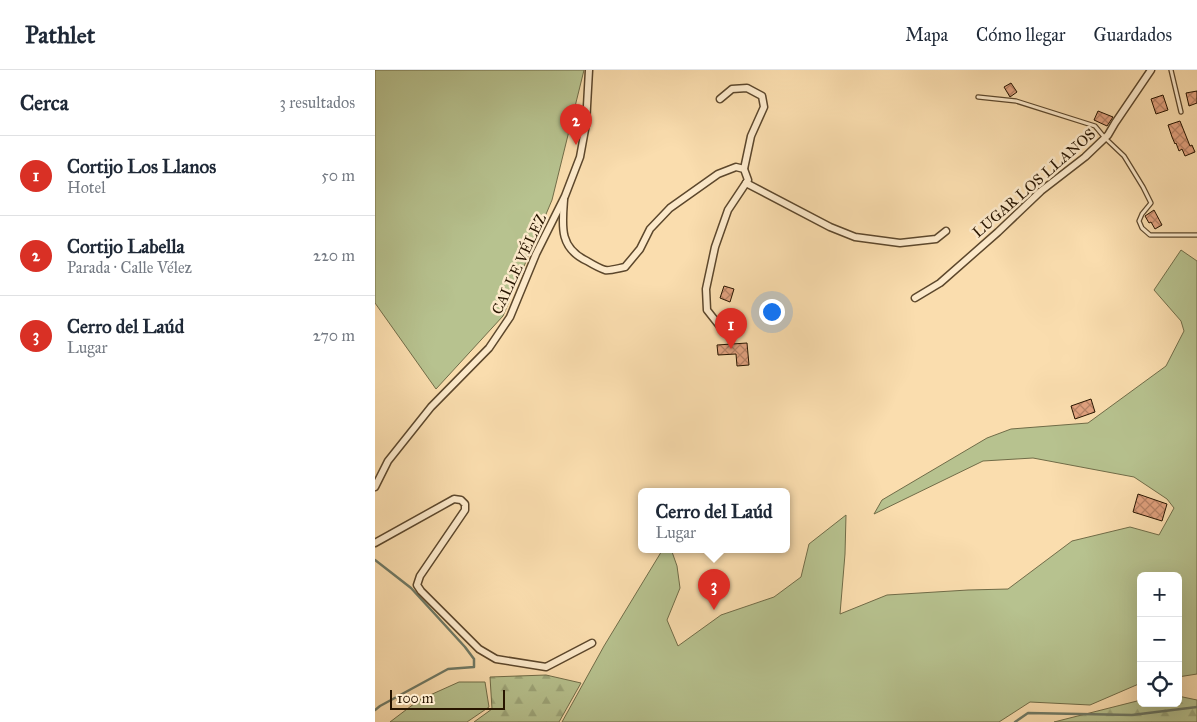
<!DOCTYPE html>
<html lang="es">
<meta charset="utf-8">
<style>
:root{--surface:#fff;--page:#f2f2f3;--text:#1f2937;--muted:#747a83;--line:#e0e1e3;--accent:#d93025}
body{margin:0;font-family:"IM FELL Great Primer",serif;background:var(--page);color:var(--text)}
.controls{position:absolute;right:15px;bottom:15px;display:grid;overflow:hidden;border-radius:8px;box-shadow:0 5px 20px #0002}
.controls button{width:45px;height:45px;display:grid;place-items:center;padding:0;border:0;border-bottom:1px solid var(--line);background:var(--surface);color:var(--text);font:25px sans-serif}
.scale{position:absolute;left:15px;bottom:12px;width:115px;box-sizing:border-box;padding-left:5px;border:2px solid #281500;border-top:0;font-size:14px;line-height:18px;white-space:nowrap;color:#281500;-webkit-text-stroke:4px #fce9ca;paint-order:stroke}
.you{position:absolute;left:396px;top:241px;width:18px;height:18px;margin:-12px;border:4px solid #fff;border-radius:50%;background:#1a73e8;box-shadow:0 0 0 8px #1a73e833}
.badge{display:grid;place-items:center;width:32px;height:32px;border-radius:50%;background:var(--accent);color:#fff;font-size:16px;font-weight:700}
.pin{position:absolute;translate:-50% -41px;filter:drop-shadow(0 1px 2px #0008)}
.pin::after{content:'';position:absolute;top:26px;width:18px;height:15px;background:inherit;clip-path:polygon(0 0,100% 0,50% 100%)}
.popup{position:absolute;left:263px;top:418px;width:152px;height:65px;box-sizing:border-box;display:grid;place-content:center;border-radius:8px;background:var(--surface);filter:drop-shadow(0 1px 4px #0005);font-size:16px;white-space:nowrap;color:var(--muted)}
.popup b{font-size:19px;color:var(--text)}
.popup::after{content:'';position:absolute;left:50%;top:100%;margin-left:-10px;border:10px solid transparent;border-top-color:var(--surface)}
.list{margin:0;padding:0;list-style:none}
h2{display:flex;justify-content:space-between;align-items:center;height:65px;margin:0;padding:0 20px;font-size:21px}
h2 small{font-size:16px;font-weight:400;color:var(--muted)}
.list li{display:grid;grid-template-columns:32px 1fr auto;gap:15px;align-items:center;box-sizing:border-box;height:80px;padding:0 20px;border-top:1px solid var(--line)}
.list b{display:block;font-size:19px;white-space:nowrap}
.list p{margin:0;font-size:16px;white-space:nowrap;color:var(--muted)}
.list em{font-size:16px;font-style:normal;color:var(--muted)}
.icon{flex:none;width:28px;height:28px;fill:none;stroke:currentColor;stroke-width:2;stroke-linecap:round;stroke-linejoin:round}
.map{position:relative;flex:none;width:822px;height:652px;overflow:hidden}
header{display:flex;align-items:center;gap:30px;box-sizing:border-box;height:70px;padding:0 25px;background:var(--surface);border-bottom:1px solid var(--line)}
header strong{font-size:24px}
nav{display:flex;gap:28px;margin-inline-start:auto;font-size:18px}
main{display:flex}
aside{flex:1;background:var(--surface)}
.map>svg:first-child{display:block}
.green{fill:#b7c28f;stroke:#706c48}
.forest{fill:url(#forest-firs);stroke:#706c48}
.lines{fill:none;stroke-linecap:round;stroke-linejoin:round}
.stream{stroke:#6f7965;stroke-width:2.5}
.building{fill:url(#building-cross-hatch);stroke:#281500}
.lane-casing{stroke:#5c472c;stroke-width:5.5}
.street-casing{stroke:#5c472c;stroke-width:9}
.lane{stroke:#fce9ca;stroke-width:3}
.street{stroke:#fce9ca;stroke-width:6}
.labels{text-anchor:middle;dominant-baseline:central;stroke-width:5;stroke-linejoin:round;paint-order:stroke}
.street-label{font-size:15px;fill:#281500;stroke:#fce9ca}
</style>
<header>
<strong>Pathlet</strong>
<nav><a>Mapa</a><a>Cómo llegar</a><a>Guardados</a></nav>
</header>
<main>
<aside>
<h2>Cerca<small>3 resultados</small></h2>
<ul class="list">
<li><span class="badge">1</span><div><b>Cortijo Los Llanos</b><p>Hotel</p></div><em>50 m</em></li>
<li><span class="badge">2</span><div><b>Cortijo Labella</b><p>Parada · Calle Vélez</p></div><em>220 m</em></li>
<li><span class="badge">3</span><div><b>Cerro del Laúd</b><p>Lugar</p></div><em>270 m</em></li>
</ul>
</aside>
<div class="map">
<svg width="822" height="652" viewBox="0 0 822 652">
<defs>
<pattern id="forest-firs" width="22" height="20" patternUnits="userSpaceOnUse" patternTransform="scale(1.25)"><rect width="22" height="20" fill="#b7c28f"/><path d="M5 1l3.5 6h-7zM16 11l3.5 6h-7z" fill="#9da67a"/></pattern>
<pattern id="building-cross-hatch" width="8" height="8" patternUnits="userSpaceOnUse" patternTransform="scale(1.25)"><rect width="8" height="8" fill="#e1a17e"/><path d="M0 0l8 8M0 8l8-8" fill="none" stroke="#b68265"/></pattern>
</defs>
<rect width="100%" height="100%" fill="#faddae"/>
<filter id="stains"><feTurbulence type="fractalNoise" baseFrequency=".004" numOctaves="4"/><feColorMatrix values="0 0 0 0 .2 0 0 0 0 .09 0 0 0 0 .02 0 0 0 .5 -.17"/></filter>
<radialGradient id="worn" r=".72"><stop offset=".6" stop-color="#630" stop-opacity="0"/><stop offset="1" stop-color="#630" stop-opacity=".3"/></radialGradient>
<g class="green">
<path d="M0 0H209L177 130 128 246 61 319 0 233Z"/>
<path d="M806 180 822 191V604L803 607V506H766V613L715 635 655 632 624 652H187L229 576 288 479H296L302 496 305 518 292 550 303 576 346 545 399 527 426 507 434 474 471 445 470 484 465 544 512 525 593 520 633 519 697 471 755 457 784 465 799 438 792 429 759 407 658 388 608 391 499 444 507 430 612 368 636 359 713 353 791 296 809 261 806 251 779 220Z"/>
<path d="M84 612H110L114 637 92 652H15L44 630Z"/>
</g>
<g class="forest">
<path d="M171 605 206 613 184 652H99L117 639 115 607Z"/>
<path d="M803 626 822 630V652H679L766 630V633H803Z"/>
</g>
<g class="lines">
<g class="stream">
<path d="M0 490 36 518 90 577 99 589V597L73 599 5 636 0 640"/>
<path d="M640 652 653 643 757 645 822 637"/>
</g>
</g>
<g class="building">
<path d="M636 13 642 22 635 27 629 17Z"/>
<path d="M822 21V33L814 36 811 23Z"/>
<path d="M788 25 793 40 781 44 776 29Z"/>
<path d="M723 41 738 47 732 56 719 50Z"/>
<path d="M805 51 815 76 817 75 820 82 810 86 807 79 804 81 801 73 800 74 797 67 793 55Z"/>
<path d="M779 140 787 155 780 159 776 152 774 153 770 146Z"/>
<path d="M349 216 359 219 355 232 345 228Z"/>
<path d="M372 273 374 295 362 296 361 284 343 285 342 275Z"/>
<path d="M716 329 720 342 700 349 696 336Z"/>
<path d="M763 424 792 434 787 451 758 442Z"/>
</g>
<g class="lines">
<defs>
<g id="lane">
<path d="M796 0 806 42"/>
<path d="M603 27 641 31 720 56 730 68 749 86 768 117 776 133 767 144 764 151 767 158 775 165H822"/>
</g>
<g id="street">
<path d="M345 29 357 19 372 18 387 26 389 37 376 66 369 99"/>
<path d="M371 113 455 157 480 167 525 173 561 169 571 161"/>
<path d="M189 130C187 156 184 178 212 191 217 194 224 198 230 200 235 201 244 198 250 197L265 179 275 159 295 138 343 104 361 97 369 99 373 110 353 140 340 177 331 219 332 240 347 259"/>
<path d="M540 228 565 213 623 162 666 121 710 87 733 65 740 53 776 0"/>
<path d="M0 417 13 391 56 337 114 278 135 247 161 184 190 126 205 87 211 54 214 0"/>
<path d="M0 473 79 429 86 430 90 434V440L45 506 42 515 46 521 104 579 121 589 171 597 217 573"/>
</g>
</defs>
<use href="#lane" class="lane-casing"/>
<use href="#street" class="street-casing"/>
<use href="#lane" class="lane"/>
<use href="#street" class="street"/>
</g>
<g class="labels">
<g class="street-label">
<text transform="translate(659 113) rotate(-41)">LUGAR LOS LLANOS</text>
<text transform="translate(144 194) rotate(-65)">CALLE VÉLEZ</text>
</g>
</g>
<rect width="100%" height="100%" filter="url(#stains)"/>
<rect width="100%" height="100%" fill="url(#worn)"/>
</svg>
<div class="controls">
<button>+</button>
<button>−</button>
<button><svg class="icon" aria-label="locate" viewBox="0 0 24 24"><circle cx="12" cy="12" r="6"/><path d="M12 2v4M12 18v4M2 12h4M18 12h4"/></svg></button>
</div>
<div class="scale">100 m</div>
<div class="you"></div>
<div class="pin badge" style="left:356px;top:279px">1</div>
<div class="pin badge" style="left:201px;top:75px">2</div>
<div class="pin badge" style="left:339px;top:540px">3</div>
<div class="popup"><b>Cerro del Laúd</b>Lugar</div>
</div>
</main>
